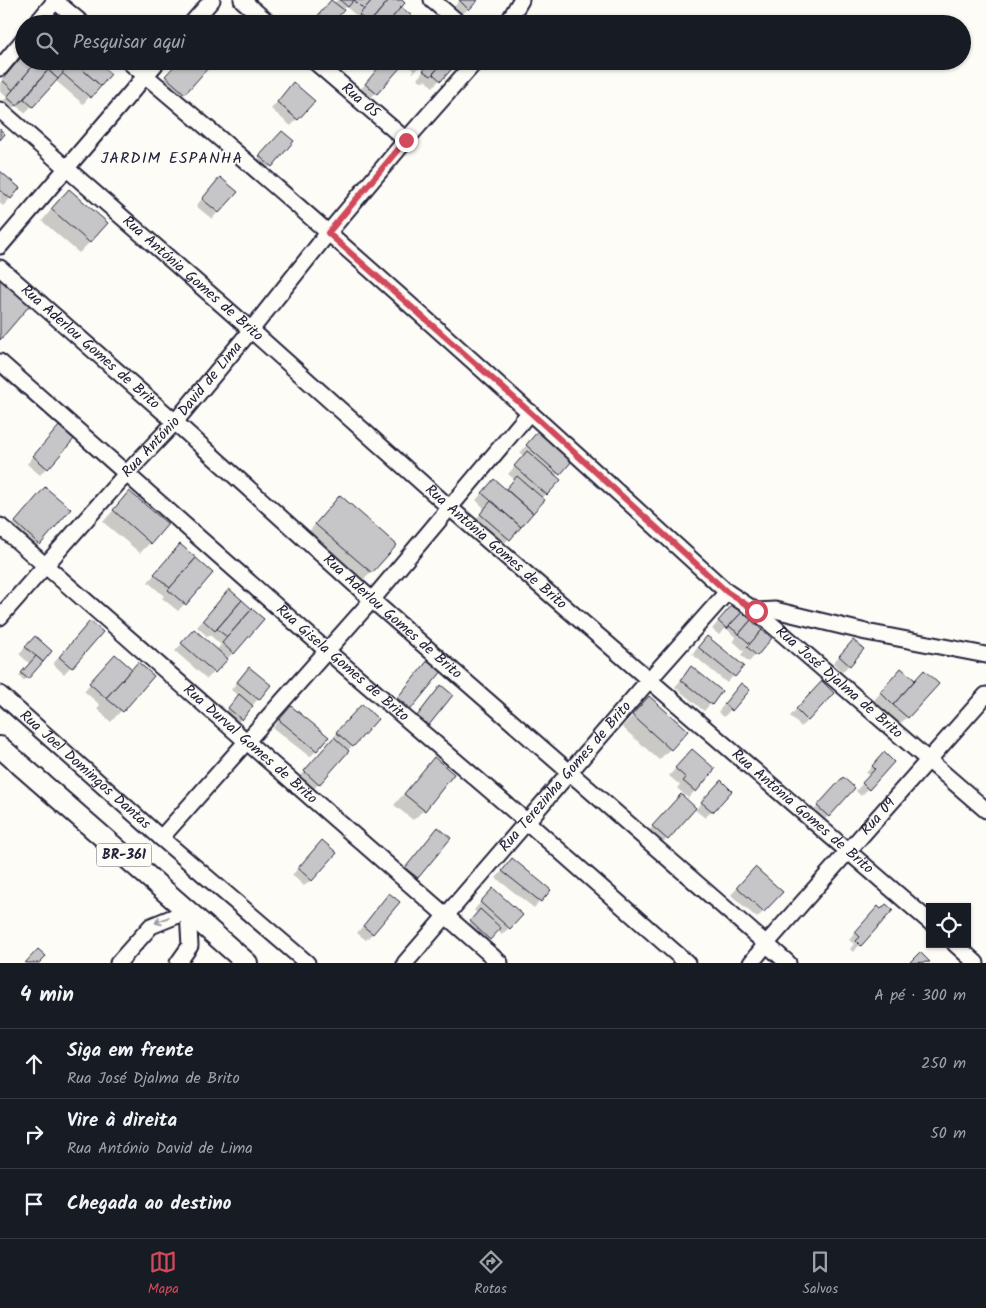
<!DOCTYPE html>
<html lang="pt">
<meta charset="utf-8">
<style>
:root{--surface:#171b24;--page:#242831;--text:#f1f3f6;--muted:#9ea1a6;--line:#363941;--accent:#d1495b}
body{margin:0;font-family:Kalam,sans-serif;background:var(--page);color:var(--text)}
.controls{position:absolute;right:15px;bottom:15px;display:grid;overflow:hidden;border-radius:0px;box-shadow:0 1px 4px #0004}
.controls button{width:45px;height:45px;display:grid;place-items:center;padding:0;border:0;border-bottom:1px solid var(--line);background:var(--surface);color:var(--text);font:25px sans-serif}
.stop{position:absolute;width:15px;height:15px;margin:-11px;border:4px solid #d1495b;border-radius:50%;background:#fff}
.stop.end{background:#d1495b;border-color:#fff;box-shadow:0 1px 5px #0008}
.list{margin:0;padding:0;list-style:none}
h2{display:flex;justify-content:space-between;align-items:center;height:65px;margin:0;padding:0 20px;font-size:21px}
h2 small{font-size:16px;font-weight:400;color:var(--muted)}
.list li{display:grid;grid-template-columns:32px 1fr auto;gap:15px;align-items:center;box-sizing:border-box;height:70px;padding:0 20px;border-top:1px solid var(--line)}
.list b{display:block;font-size:19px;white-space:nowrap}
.list p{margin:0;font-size:16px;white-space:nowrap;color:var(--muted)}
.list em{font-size:16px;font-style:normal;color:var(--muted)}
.icon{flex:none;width:28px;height:28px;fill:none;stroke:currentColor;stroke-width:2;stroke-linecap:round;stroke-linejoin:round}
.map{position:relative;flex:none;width:986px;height:963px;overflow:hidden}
.search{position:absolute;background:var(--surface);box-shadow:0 1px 4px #0004;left:15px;right:15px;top:15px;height:55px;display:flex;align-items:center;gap:12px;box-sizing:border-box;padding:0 18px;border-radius:28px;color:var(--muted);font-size:19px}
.sheet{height:275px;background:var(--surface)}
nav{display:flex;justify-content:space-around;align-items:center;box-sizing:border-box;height:70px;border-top:1px solid var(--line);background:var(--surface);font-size:14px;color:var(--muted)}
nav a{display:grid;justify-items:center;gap:2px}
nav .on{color:var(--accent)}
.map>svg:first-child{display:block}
.shadow{fill:#0003}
.building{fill:#c6c6c8;stroke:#22223b}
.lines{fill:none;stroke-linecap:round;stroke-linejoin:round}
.minor-casing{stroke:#22223b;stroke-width:19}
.major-casing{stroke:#22223b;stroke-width:24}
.minor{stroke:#fdfcf7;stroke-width:15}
.major{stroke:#fdfcf7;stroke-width:20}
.oneway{stroke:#9a9aa2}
.route{stroke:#d1495b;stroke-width:6}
.labels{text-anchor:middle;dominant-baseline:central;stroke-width:4;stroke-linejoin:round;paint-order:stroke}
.shield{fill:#fdfcf7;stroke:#646373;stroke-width:1}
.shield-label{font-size:14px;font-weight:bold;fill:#22223b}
.street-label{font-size:15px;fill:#22223b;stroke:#fdfcf7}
.neighbourhood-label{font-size:16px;letter-spacing:1px;fill:#22223b;stroke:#fdfcf7}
</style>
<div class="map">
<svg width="986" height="963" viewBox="0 0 986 963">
<rect width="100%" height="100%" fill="#fdfcf7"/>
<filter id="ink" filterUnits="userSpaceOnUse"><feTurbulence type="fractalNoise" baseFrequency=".02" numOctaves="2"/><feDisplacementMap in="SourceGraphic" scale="10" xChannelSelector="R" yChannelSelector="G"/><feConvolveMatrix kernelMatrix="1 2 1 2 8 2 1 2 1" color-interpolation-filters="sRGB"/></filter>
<g filter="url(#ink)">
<g class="shadow">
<path d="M337 0H400L399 7 404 24H354L353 23 358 17 346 7 340 13 334 3Z"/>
<path d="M460 0H476L461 16 453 8Z"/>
<path d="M24 55V61H95L109 74 83 104 55 80 25 113 16 105 9 112 1 104 7 97 0 92V83Z"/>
<path d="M179 61 184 93 177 100 160 84Z"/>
<path d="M401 61H407L404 65 400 62Z"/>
<path d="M414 61H425L413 73 412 72 413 70 409 66Z"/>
<path d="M432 61 456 62 433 87 425 80 424 82 417 79Z"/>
<path d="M381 66 398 68 369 100 359 91Z"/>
<path d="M286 91 297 119 291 126 271 109Z"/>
<path d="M275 139 292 141 264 173 254 164Z"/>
<path d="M0 172 19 189 3 206 0 203Z"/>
<path d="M213 186 218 212 212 219 196 206Z"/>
<path d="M58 201 90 242 79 253 42 221Z"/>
<path d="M52 434 72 439 40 475 27 464Z"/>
<path d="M531 440 570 461 555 477 546 494 542 499 543 500 502 546 474 521 485 509 476 500 487 488 505 491 515 480 508 474 524 456 520 453Z"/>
<path d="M35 499 39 544 28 554 5 534Z"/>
<path d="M119 504 150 543 140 553 103 522Z"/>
<path d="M329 508 371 572 361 583 306 535Z"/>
<path d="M173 553 212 573 178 611 162 598 164 596 148 582Z"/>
<path d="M229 591 262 619 233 653 207 679 175 651 187 638 216 650 221 645 210 635 208 637 197 627Z"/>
<path d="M726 612 771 638 749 662 741 655 744 651 733 641 736 638 726 628 719 635 712 629Z"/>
<path d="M83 629 101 632 64 674 53 664Z"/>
<path d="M707 637 742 666 727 683 692 654Z"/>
<path d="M28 644 51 651 24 681 19 676 30 664 19 654Z"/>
<path d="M846 648 849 665 842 672 833 663Z"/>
<path d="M429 660 441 670 403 715 391 705Z"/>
<path d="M108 663 152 676 111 722 97 709 100 705 84 691Z"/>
<path d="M691 668 721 691 704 711 675 687Z"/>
<path d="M901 670 915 682 907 717 900 724 874 700Z"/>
<path d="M242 675 270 685 235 726 222 716 239 696 231 690Z"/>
<path d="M741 684 748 690 724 717 718 712Z"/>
<path d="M815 690 833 693 801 727 790 716Z"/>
<path d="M434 694 452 696 421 731 411 723Z"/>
<path d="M639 709 670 749 659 760 622 727Z"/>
<path d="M355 713 376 719 312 791 298 779 332 741 331 740Z"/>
<path d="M284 714 317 750 310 757 273 728Z"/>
<path d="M884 754 868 789 861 796 856 791 869 776 866 773Z"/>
<path d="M685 757 695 791 688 798 677 788 680 785 669 776Z"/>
<path d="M434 759 424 810 413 820 394 805Z"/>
<path d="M836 785 828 816 822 823 811 814Z"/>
<path d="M714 789 731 791 705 818 694 809 660 846 646 834 681 796 696 809Z"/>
<path d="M438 829 449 838 410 884 399 875Z"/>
<path d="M316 849 311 880 304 886 292 875Z"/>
<path d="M512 860 550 890 534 908 496 878Z"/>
<path d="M748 876 764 911 757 918 731 895Z"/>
<path d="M389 895 372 934 366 940 357 933Z"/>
<path d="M486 896 521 915 502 935 497 930 482 946 464 929 478 914 474 910Z"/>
<path d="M892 910 853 952 850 949 854 944 849 940 871 915 881 911Z"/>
</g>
<g class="building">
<path d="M331 0 344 10 332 24H311Z"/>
<path d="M340 0H354L348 7Z"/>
<path d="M354 0H372L364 10Z"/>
<path d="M372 0H389L369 23 359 15Z"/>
<path d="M389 0H402L405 3 387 24H377L372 20Z"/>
<path d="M459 0H478L469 10Z"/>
<path d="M401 7 412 16 405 24H387Z"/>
<path d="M24 54V61H37L13 90 2 80Z"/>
<path d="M37 61 48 70 17 106 7 97Z"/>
<path d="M38 61H56L48 70Z"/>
<path d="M56 61H73L58 79 48 70Z"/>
<path d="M73 61 101 86 91 98 62 73Z"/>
<path d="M73 61H97L111 74 101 86Z"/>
<path d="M179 61H202L209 67 185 94 165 76Z"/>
<path d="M384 61H392L400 68 377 94 365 84Z"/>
<path d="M418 61H426L421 67 417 64Z"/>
<path d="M431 61H444L431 76 423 71Z"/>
<path d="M444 61 458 62 441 81 433 74Z"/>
<path d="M48 70 58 79 33 107 24 99Z"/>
<path d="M293 82 315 101 298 120 277 102Z"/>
<path d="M0 129 5 134 0 140Z"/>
<path d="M282 131 294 141 272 167 259 156Z"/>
<path d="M0 171 20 188 11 199 0 190Z"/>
<path d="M220 177 238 192 219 213 202 199Z"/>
<path d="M69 189 108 223 90 243 51 209Z"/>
<path d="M0 279 30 305 0 340Z"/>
<path d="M59 426 74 439 48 469 33 456Z"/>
<path d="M538 431 572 461 560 475 526 445Z"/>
<path d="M527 451 561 480 547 495 514 466Z"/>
<path d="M517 476 545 500 533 513 506 489Z"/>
<path d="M494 479 533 513 521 527 482 493Z"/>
<path d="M45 487 71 509 40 545 15 522Z"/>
<path d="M129 491 168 524 151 544 113 510Z"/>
<path d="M340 495 397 545 372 573 315 524Z"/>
<path d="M491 501 521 527 510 540 480 514Z"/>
<path d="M180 544 196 558 170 588 154 574Z"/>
<path d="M196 558 213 573 186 605 168 590Z"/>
<path d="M229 589 242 600 215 631 203 620Z"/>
<path d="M242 600 252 609 227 637 217 629Z"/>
<path d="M733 604 742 612 727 629 718 621Z"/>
<path d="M252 609 264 619 234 654 222 643Z"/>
<path d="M742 612 751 620 739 634 729 626Z"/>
<path d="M751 620 762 630 750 644 739 634Z"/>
<path d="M90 621 103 632 72 668 59 657Z"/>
<path d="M194 629 228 659 215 673 181 643Z"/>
<path d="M762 630 772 638 757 656 747 647Z"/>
<path d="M35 636 52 651 43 662 25 647Z"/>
<path d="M707 636 744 666 735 677 698 647Z"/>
<path d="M853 640 864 649 850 666 839 656Z"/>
<path d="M115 654 132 669 106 698 89 683Z"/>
<path d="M36 656 43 662 28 679 21 673Z"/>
<path d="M429 659 443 670 411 709 397 698Z"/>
<path d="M138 662 154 676 123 712 106 698Z"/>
<path d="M691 666 722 691 712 705 681 680Z"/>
<path d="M249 667 271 685 259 700 237 682Z"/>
<path d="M901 668 915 680 893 705 880 692Z"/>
<path d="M924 670 939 684 908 718 893 705Z"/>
<path d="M822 681 834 693 808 721 796 709Z"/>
<path d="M741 683 750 690 732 711 724 704Z"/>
<path d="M441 685 453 695 429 725 417 716Z"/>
<path d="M239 694 253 706 242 720 228 708Z"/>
<path d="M649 696 688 731 671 750 632 715Z"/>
<path d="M362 704 378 719 353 747 336 732Z"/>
<path d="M291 706 329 737 317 751 279 720Z"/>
<path d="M334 737 349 751 319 785 304 771Z"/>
<path d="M692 749 715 769 696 792 683 781 686 778 675 768Z"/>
<path d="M884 752 894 762 869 790 862 783 875 769 872 766Z"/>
<path d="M434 757 454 774 425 811 404 794Z"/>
<path d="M843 777 855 788 829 817 817 806Z"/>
<path d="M721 780 732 791 713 812 701 802Z"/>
<path d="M681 794 696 808 668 840 652 826Z"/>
<path d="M438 827 451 838 418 878 405 868Z"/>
<path d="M322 840 337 853 312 881 298 868Z"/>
<path d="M512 858 551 890 541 902 502 871Z"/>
<path d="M755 867 783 892 764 912 737 887Z"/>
<path d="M493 888 523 915 510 929 480 902Z"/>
<path d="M389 893 400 902 373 934 363 926Z"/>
<path d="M886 904 893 910 861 946 856 941 860 937 855 932 878 906 881 909Z"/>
<path d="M480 909 501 928 490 940 470 921Z"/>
<path d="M38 949 46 956 39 963H25Z"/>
<path d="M920 952 930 962 909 963Z"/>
</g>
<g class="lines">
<defs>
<g id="minor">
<path d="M54 0 83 24"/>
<path d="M242 0 270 24"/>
<path d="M432 0 460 24"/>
<path d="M36 24 55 1"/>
<path d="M191 24 212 0"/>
<path d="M507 24 521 0"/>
<path id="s1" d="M128 61C333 232 530 412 727 592L756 611 986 810"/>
<path id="s2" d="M314 61 406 140"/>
<path d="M0 68 24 39"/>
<path id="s3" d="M0 110 251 330 450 508 930 922"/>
<path d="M0 246 158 61"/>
<path id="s4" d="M0 268 175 422 372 600 788 963"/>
<path id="s5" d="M0 362 326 650 527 822 687 963"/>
<path id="s6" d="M0 526 500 963"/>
<path d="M756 611 775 610 866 632 986 655"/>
<path id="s7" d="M0 617 126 474 175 422 251 330 328 233 406 140 476 61"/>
<path id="s8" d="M0 694 161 838 307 963"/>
<path d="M161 838 372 600 530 412"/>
<path d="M955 944 976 963"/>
<path d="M118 963 151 926 188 911 190 946 178 963"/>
<path id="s9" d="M405 963 649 680 727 592"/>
<path id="s10" d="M751 963 766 944 986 695"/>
</g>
<path id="major" d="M0 747 247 963"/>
</defs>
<use href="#minor" class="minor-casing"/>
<use href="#major" class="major-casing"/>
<use href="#minor" class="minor"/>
<use href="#major" class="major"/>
</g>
<defs><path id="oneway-shaft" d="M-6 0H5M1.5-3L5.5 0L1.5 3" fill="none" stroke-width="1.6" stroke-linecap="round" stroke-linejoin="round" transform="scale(1.25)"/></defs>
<use class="oneway" href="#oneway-shaft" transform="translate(162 920) rotate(157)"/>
</g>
<g class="lines" filter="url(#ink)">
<path class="route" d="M406 140 328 233 530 412 727 592 756 611"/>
</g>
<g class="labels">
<rect class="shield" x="96.5" y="843.5" width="55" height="23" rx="4"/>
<g class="shield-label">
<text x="124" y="855">BR-361</text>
</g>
<g class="street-label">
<text stroke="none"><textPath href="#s2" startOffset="61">Rua 05</textPath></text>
<text stroke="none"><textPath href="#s3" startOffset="256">Rua Antónia Gomes de Brito</textPath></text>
<text stroke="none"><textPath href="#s4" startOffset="120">Rua Aderlou Gomes de Brito</textPath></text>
<text stroke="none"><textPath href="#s7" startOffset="276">Rua António David de Lima</textPath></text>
<text stroke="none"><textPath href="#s3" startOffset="661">Rua Antónia Gomes de Brito</textPath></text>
<text stroke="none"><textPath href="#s4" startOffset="525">Rua Aderlou Gomes de Brito</textPath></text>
<text stroke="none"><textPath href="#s5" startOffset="456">Rua Gisela Gomes de Brito</textPath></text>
<text stroke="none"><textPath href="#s1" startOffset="945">Rua José Djalma de Brito</textPath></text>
<text stroke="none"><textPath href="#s6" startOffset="332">Rua Durval Gomes de Brito</textPath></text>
<text stroke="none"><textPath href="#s8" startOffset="114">Rua Joel Domingos Dantas</textPath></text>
<text stroke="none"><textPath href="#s9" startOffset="246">Rua Terezinha Gomes de Brito</textPath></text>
<text stroke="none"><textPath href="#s3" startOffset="1066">Rua Antónia Gomes de Brito</textPath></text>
<text stroke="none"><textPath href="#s10" startOffset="194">Rua 09</textPath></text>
</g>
<g class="neighbourhood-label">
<text x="172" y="158">JARDIM ESPANHA</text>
</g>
</g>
</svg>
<div class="controls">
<button><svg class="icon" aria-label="locate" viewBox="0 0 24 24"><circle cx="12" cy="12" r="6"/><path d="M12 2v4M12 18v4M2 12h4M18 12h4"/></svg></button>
</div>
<div class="stop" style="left:756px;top:611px"></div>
<div class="stop end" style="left:406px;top:140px"></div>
<div class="search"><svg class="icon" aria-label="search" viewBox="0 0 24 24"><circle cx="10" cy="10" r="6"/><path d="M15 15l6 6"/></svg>Pesquisar aqui</div>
</div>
<section class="sheet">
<h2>4 min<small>A pé · 300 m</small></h2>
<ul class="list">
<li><svg class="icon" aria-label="ahead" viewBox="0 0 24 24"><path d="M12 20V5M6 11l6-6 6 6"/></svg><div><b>Siga em frente</b><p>Rua José Djalma de Brito</p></div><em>250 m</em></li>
<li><svg class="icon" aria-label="right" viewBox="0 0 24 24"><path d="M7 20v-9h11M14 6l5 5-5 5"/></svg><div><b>Vire à direita</b><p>Rua António David de Lima</p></div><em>50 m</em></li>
<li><svg class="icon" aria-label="arrive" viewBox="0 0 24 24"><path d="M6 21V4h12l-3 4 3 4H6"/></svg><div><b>Chegada ao destino</b></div></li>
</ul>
</section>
<nav>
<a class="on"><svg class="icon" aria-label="map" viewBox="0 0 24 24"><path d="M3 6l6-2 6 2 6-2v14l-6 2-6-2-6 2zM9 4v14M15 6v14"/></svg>Mapa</a>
<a><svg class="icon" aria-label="directions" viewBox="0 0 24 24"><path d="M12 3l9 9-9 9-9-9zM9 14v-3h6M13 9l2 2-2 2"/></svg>Rotas</a>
<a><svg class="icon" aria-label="saved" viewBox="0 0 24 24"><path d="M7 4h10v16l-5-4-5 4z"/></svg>Salvos</a>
</nav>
